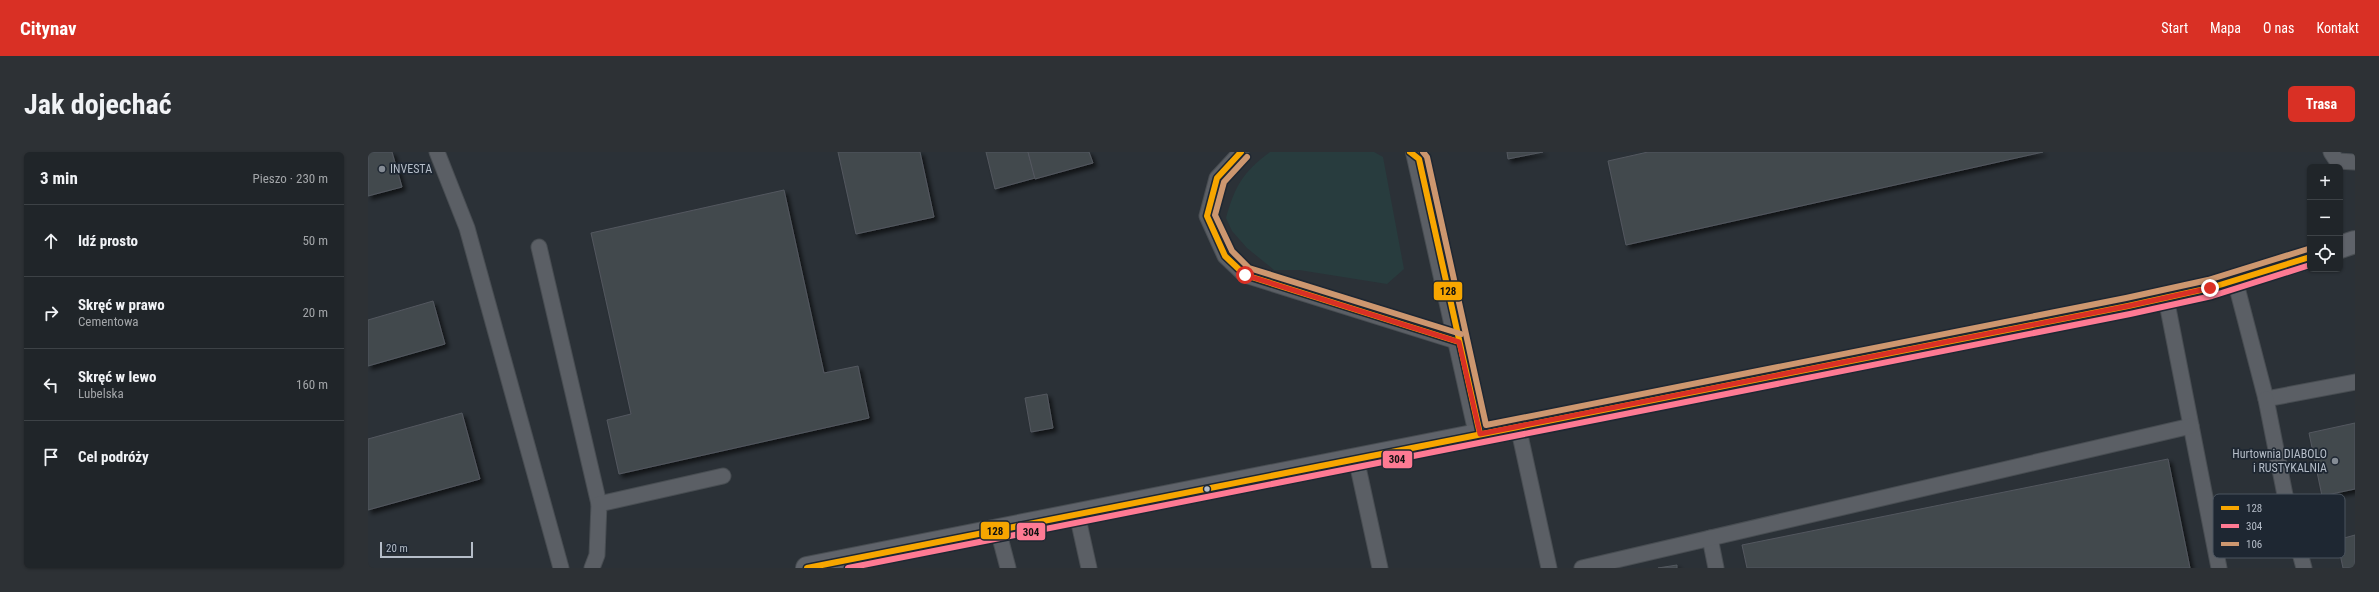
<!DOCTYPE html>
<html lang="pl">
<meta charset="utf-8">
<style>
:root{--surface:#202529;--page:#2d3135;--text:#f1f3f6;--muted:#a2a5a8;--line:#3d4246;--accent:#d93025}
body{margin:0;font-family:"Roboto Condensed",sans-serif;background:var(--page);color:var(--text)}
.controls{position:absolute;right:12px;top:12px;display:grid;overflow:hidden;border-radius:6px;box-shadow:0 1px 3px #0004}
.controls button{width:36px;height:36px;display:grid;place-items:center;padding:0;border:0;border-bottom:1px solid var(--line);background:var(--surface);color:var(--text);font:20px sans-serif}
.scale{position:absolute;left:12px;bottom:10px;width:93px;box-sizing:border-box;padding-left:4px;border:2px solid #b5bdc8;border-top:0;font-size:11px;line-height:14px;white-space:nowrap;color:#b5bdc8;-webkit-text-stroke:3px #1e2732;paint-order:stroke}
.stop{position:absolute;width:12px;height:12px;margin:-9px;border:3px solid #d93025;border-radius:50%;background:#fff}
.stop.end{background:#d93025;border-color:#fff;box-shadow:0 1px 4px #0008}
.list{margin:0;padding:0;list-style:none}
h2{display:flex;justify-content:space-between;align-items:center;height:52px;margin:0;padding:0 16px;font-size:17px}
h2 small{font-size:13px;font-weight:400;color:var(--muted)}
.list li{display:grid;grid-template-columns:26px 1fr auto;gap:12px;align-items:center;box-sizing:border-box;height:72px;padding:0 16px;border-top:1px solid var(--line)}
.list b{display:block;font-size:15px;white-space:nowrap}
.list p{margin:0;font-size:13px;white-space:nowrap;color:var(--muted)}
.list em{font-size:13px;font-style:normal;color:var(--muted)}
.icon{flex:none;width:22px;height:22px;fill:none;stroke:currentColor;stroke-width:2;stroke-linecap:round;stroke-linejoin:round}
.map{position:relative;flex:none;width:1987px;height:416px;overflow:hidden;border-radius:6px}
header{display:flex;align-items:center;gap:24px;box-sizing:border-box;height:56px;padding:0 20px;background:var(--accent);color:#fff}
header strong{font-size:19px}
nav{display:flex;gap:22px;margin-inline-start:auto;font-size:14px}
.intro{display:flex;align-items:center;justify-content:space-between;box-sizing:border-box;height:96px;padding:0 24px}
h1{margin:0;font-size:28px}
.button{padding:10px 18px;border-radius:6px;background:var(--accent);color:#fff;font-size:14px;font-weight:700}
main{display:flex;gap:24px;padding:0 24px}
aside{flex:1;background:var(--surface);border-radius:6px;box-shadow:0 1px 3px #0004}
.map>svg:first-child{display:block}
.green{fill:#283c3e}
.building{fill:#43484e;stroke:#53585f;filter:url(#shadow)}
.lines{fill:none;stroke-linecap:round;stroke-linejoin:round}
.lane-casing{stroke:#484d52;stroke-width:17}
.street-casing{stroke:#484d52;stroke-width:24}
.secondary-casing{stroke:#484d52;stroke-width:24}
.lane{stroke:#5b5f65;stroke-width:15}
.street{stroke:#5b5f65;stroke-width:22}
.secondary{stroke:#5f636a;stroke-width:22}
.bus-1-casing{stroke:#1e2732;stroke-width:9}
.bus-2-casing{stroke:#1e2732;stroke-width:9}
.bus-3-casing{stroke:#1e2732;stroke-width:9}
.bus-1{stroke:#f7a600;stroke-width:6}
.bus-2{stroke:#fe7a93;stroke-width:6}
.bus-3{stroke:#cd976f;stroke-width:6}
.route{stroke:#d93025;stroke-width:5}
.poi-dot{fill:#858c95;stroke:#1e2732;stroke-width:1.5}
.bus-dot{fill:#b5bdc8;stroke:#1e2732;stroke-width:1.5}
.labels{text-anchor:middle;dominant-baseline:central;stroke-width:3.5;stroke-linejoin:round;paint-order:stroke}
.poi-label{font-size:12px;fill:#b5bdc8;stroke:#1e2732;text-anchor:start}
.key{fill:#1e2732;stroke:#4b545f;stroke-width:1}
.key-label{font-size:11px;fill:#b5bdc8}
.line-badge{stroke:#1e2732;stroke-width:1.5}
.pale-badge-label{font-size:11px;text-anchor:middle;font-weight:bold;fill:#111}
</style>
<header>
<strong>Citynav</strong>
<nav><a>Start</a><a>Mapa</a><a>O nas</a><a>Kontakt</a></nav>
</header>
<div class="intro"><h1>Jak dojechać</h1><a class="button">Trasa</a></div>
<main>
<aside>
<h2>3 min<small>Pieszo · 230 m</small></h2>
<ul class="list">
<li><svg class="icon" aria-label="ahead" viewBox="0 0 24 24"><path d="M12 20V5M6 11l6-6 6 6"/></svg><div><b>Idź prosto</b></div><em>50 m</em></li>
<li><svg class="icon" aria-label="right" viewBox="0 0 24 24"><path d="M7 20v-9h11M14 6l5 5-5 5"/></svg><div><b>Skręć w prawo</b><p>Cementowa</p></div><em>20 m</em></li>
<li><svg class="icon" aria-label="left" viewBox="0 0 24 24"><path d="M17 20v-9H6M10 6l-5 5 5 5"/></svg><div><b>Skręć w lewo</b><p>Lubelska</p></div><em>160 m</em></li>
<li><svg class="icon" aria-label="arrive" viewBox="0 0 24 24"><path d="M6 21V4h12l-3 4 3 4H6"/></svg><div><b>Cel podróży</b></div></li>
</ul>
</aside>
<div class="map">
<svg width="1987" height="416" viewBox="0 0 1987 416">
<defs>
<filter id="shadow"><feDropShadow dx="3.5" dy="3.5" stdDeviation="2" flood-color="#0009"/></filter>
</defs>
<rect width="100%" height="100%" fill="#2b3137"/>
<path class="green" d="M902 0H1006L1015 5 1036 117 1019 132 931 118H906L879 96 864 79 858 66C867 34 875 20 902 0Z"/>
<g class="building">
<path d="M0 0H24L34 35 0 44Z"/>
<path d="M470 0H552L566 65 488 82Z"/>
<path d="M618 0H660L667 26 627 37Z"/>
<path d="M660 0H721L725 11 667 27Z"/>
<path d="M1139 0H1175L1140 7Z"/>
<path d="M1280 0H1675L1258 93 1240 9Z"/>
<path d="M416 38 456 221 490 214 501 266 251 322 239 268 263 262 223 81Z"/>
<path d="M65 149 77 192 0 214V168Z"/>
<path d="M679 242 685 276 663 280 657 246Z"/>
<path d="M94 261 112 327 0 358V287Z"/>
<path d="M1987 271V337L1954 344 1941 281Z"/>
<path d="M1800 307 1822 416H1379L1374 393Z"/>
<path d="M1987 383V416H1975L1969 388Z"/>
<path d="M1309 413V416H1290Z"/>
</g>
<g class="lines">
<defs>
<g id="lane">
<path d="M69 0 99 76 193 416"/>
<path d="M873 0 849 26 839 64 857 104 877 123 1091 190"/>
<path d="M1963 0 1969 9 1987 10"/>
<path d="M171 95 231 352"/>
<path d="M1867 128 1898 247 1987 230"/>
<path d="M1798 146 1851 416"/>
<path d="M1898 247 1919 353 1936 416"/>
<path d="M1150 274 1181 416"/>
<path d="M988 306 1012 416"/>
<path d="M709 362 721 416"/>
<path d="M630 378 640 416"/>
<path d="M1342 386 1348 416"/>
<path d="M224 416 229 403 231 352 355 324"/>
<path d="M1214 416 1823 274"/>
</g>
<path id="street" d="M1049 0 1112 282"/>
<g id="secondary">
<path d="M1972 95 1987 90"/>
<path d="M439 416 1760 154 1842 136 1942 105"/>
</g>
</defs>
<use href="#lane" class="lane-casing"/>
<use href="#street" class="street-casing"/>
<use href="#secondary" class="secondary-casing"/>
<use href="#lane" class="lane"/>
<use href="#street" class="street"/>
<use href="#secondary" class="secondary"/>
<defs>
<g id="bus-1">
<path d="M873 0 849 26 839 64 857 104 877 123 1091 190"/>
<path d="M1042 0 1051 7 1112 282"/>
<path d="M439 416 1760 154 1842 136 1942 105"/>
</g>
<path id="bus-2" d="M480 416 1762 162 1844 144 1942 113"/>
<g id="bus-3">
<path d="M1055 0 1059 5 1118 273 1758 146 1840 128 1940 97"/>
<path d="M879 5 856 30 847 63 864 99 881 116 1093 182"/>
</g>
</defs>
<use href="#bus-1" class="bus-1-casing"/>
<use href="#bus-2" class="bus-2-casing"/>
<use href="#bus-3" class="bus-3-casing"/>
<use href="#bus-1" class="bus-1"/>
<use href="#bus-2" class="bus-2"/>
<use href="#bus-3" class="bus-3"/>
</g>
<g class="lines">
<path class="route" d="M877 123 1091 190 1112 282 1760 154 1842 136"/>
</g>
<g class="poi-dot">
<circle cx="14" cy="17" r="4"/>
<circle cx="1967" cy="309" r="4"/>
</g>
<circle class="bus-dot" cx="839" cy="337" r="3.5"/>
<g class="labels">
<g class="poi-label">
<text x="22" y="17">INVESTA</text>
<text x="1959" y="302" text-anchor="end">Hurtownia DIABOLO<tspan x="1959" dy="14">i RUSTYKALNIA</tspan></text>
</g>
</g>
<rect x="1845" y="342" width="132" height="64" rx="6" class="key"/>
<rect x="1853" y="354" width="18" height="4" fill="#f7a600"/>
<rect x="1853" y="372" width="18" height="4" fill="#fe7a93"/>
<rect x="1853" y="390" width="18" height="4" fill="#cd976f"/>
<g class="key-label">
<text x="1878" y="360">128</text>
<text x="1878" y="378">304</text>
<text x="1878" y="396">106</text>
</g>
<g class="line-badge">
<rect x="1065" y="129" width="30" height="20" rx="4" fill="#f7a600"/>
<rect x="1014" y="298" width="31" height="19" rx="4" fill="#fe7a93"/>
<rect x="612" y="369" width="30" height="19" rx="4" fill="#f7a600"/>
<rect x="648" y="370" width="30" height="19" rx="4" fill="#fe7a93"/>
</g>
<g class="pale-badge-label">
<text x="1080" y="143">128</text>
<text x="1029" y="311">304</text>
<text x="627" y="383">128</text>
<text x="663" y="384">304</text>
</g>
</svg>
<div class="controls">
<button>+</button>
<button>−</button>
<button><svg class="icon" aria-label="locate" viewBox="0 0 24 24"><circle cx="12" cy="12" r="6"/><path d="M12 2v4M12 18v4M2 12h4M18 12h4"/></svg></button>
</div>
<div class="scale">20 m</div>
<div class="stop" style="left:877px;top:123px"></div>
<div class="stop end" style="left:1842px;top:136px"></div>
</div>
</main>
